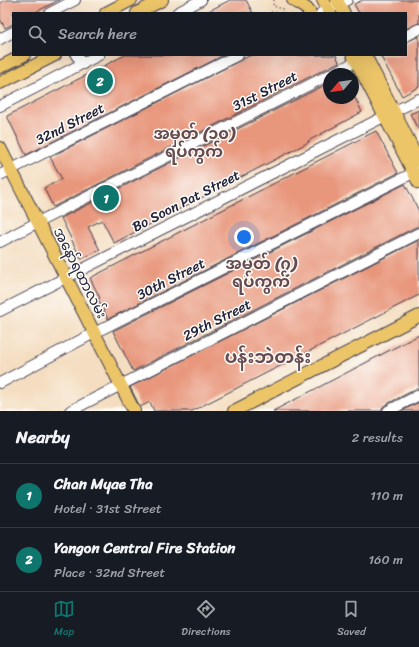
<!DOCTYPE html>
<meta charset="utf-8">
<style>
:root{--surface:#171b24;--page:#242831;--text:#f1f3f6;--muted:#9ea1a6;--line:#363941;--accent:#0f766e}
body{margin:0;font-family:Sriracha,"Noto Sans Myanmar",sans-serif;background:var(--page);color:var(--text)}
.compass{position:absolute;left:323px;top:68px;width:36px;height:36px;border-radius:50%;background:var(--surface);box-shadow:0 4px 16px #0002;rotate:241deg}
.you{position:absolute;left:244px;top:237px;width:14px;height:14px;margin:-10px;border:3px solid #fff;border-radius:50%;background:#1a73e8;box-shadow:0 0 0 6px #1a73e833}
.badge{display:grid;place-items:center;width:26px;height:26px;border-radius:50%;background:var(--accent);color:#fff;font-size:13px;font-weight:700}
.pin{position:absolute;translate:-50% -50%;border:2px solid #fff;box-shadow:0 1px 4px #0006}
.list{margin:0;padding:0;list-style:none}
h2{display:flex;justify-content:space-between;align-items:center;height:52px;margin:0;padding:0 16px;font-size:17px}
h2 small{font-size:13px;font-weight:400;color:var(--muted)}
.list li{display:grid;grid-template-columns:26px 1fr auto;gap:12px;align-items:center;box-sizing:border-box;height:64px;padding:0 16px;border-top:1px solid var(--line)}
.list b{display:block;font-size:15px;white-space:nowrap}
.list p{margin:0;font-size:13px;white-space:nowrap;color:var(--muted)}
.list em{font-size:13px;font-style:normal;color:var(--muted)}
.icon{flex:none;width:22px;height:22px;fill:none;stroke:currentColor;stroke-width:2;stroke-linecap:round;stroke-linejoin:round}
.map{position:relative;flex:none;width:419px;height:411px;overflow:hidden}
.search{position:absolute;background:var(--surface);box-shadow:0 4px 16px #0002;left:12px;right:12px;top:12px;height:44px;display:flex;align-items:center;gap:10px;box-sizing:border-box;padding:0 14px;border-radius:0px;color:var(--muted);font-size:15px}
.sheet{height:180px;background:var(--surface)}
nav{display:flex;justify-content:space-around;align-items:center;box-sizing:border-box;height:56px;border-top:1px solid var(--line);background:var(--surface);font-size:11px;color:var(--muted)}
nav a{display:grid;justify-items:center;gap:2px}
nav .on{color:var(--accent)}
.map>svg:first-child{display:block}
.building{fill:#e8977d}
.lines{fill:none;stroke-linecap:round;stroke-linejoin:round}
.minor-casing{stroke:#423e4f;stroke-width:12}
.major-casing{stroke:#423e4f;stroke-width:14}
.path{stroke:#423e4f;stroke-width:1.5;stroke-dasharray:1 3;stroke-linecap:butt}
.minor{stroke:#fff;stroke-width:10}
.major{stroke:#ecc569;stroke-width:12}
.labels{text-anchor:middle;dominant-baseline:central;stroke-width:3;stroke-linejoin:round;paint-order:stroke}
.street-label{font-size:14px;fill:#22223b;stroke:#fdfcf7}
.quarter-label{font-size:16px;font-weight:bold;fill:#674b52;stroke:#fdfcf7}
.district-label{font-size:18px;font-weight:bold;fill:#674b52;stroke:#fdfcf7}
</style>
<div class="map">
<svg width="419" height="411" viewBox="0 0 419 411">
<rect width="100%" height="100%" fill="#fdfcf7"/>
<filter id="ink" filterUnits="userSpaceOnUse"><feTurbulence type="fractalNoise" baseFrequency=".025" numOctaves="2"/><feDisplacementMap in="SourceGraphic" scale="8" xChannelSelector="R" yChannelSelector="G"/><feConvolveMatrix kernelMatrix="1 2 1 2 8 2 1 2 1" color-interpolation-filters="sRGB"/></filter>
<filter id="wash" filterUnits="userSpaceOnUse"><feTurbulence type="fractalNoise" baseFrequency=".012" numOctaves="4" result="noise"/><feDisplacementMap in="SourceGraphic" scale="16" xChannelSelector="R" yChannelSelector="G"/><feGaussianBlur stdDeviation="0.9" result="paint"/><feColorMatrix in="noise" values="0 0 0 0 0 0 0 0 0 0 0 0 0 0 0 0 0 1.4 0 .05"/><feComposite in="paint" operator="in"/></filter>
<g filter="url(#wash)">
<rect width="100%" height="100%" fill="#f4ddc0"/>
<g id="blocks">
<g class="building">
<path d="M6 0H59L34 13H13V24L5 28 0 19V3Z"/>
<path d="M230 0H246L253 13H205Z"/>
<path d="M363 0H419V23L406 29V13H359L354 4Z"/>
<path d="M419 36V87L402 96 380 55H406V42Z"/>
<path d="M125 55H224L26 155 7 116Z"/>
<path d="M251 55H336L339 62 53 207 44 188 62 179 50 157Z"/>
<path d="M329 83V98H355L362 112 308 141 309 142 114 243 102 220 88 227 100 250 81 259 61 218 95 201V202L112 193V192Z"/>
<path d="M419 110V131L410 114Z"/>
<path d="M376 131 398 173 108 319 98 299 100 298 90 278Z"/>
<path d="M405 184 419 211V227H416L133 371 113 331Z"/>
<path d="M419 240V295L192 411H154L150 402 140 407 130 387Z"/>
<path d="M419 335V389H416L385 405 382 408V411H273Z"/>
<path d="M419 402V411H402Z"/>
</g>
</g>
</g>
<g filter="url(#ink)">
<use href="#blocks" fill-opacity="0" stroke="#423e4f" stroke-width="1"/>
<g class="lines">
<defs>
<g id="minor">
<path d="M50 13 75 0"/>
<path d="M177 13 201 0"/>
<path d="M321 13 347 0"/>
<path d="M406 36 419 29"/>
<path d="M0 39 13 32"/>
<path d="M76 55 83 64"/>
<path d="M331 74 363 58"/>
<path d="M0 106 99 55"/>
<path d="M0 175 238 55"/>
<path d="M0 242 38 222 329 75"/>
<path d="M0 311 419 99"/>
<path d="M0 383 94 333 419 170"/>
<path d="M70 411 419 233"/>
<path d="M388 411 419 395"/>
</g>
<g id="major">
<path d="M293 0 307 9 310 13"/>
<path d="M323 0 330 13"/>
<path d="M337 0 344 13"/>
<path d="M106 13 131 0"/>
<path d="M137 13 162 0"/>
<path d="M353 55 419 183"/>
<path d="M365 55 419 161"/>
<path d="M0 67 24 55"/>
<path d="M0 83 55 55"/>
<path d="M0 148 134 411"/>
<path d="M234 411 419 316"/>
</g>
</defs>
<use href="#minor" class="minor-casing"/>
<use href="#major" class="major-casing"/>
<g class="path">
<path d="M274 0 273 6 283 9 282 13"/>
<path d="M271 12 278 13"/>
</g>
<use href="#minor" class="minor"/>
<use href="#major" class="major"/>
</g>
</g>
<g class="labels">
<g class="street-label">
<text transform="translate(265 91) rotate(-27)">31st Street</text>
<text transform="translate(70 124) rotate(-27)">32nd Street</text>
<text transform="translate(186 201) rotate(-27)">Bo Soon Pat Street</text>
<text transform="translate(80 273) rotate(63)">အနော်ရထာလမ်း</text>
<text transform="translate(171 279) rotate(-27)">30th Street</text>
<text transform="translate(217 320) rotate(-27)">29th Street</text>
</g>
<g class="quarter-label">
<text x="194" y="133">အမှတ် (၁၀)<tspan x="194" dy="18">ရပ်ကွက်</tspan></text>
<text x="261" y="263">အမှတ် (၇)<tspan x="261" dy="18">ရပ်ကွက်</tspan></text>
</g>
<g class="district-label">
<text x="268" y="357">ပန်းဘဲတန်း</text>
</g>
</g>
</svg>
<svg class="compass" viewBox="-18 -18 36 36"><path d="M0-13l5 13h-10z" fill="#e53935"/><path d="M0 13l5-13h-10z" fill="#9ea1a6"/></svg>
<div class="you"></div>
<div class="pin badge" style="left:106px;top:198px">1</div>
<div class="pin badge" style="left:100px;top:81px">2</div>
<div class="search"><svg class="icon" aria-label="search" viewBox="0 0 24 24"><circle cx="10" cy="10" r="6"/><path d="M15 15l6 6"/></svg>Search here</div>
</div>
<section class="sheet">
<h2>Nearby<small>2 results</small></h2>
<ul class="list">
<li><span class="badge">1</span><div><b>Chan Myae Tha</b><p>Hotel · 31st Street</p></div><em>110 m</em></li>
<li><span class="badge">2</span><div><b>Yangon Central Fire Station</b><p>Place · 32nd Street</p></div><em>160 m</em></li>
</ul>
</section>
<nav>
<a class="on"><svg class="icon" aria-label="map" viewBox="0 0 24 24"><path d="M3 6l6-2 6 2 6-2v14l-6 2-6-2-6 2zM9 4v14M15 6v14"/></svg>Map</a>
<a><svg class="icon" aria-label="directions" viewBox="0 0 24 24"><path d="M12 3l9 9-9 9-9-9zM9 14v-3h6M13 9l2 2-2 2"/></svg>Directions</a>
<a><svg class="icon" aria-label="saved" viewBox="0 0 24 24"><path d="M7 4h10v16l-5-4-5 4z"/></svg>Saved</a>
</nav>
